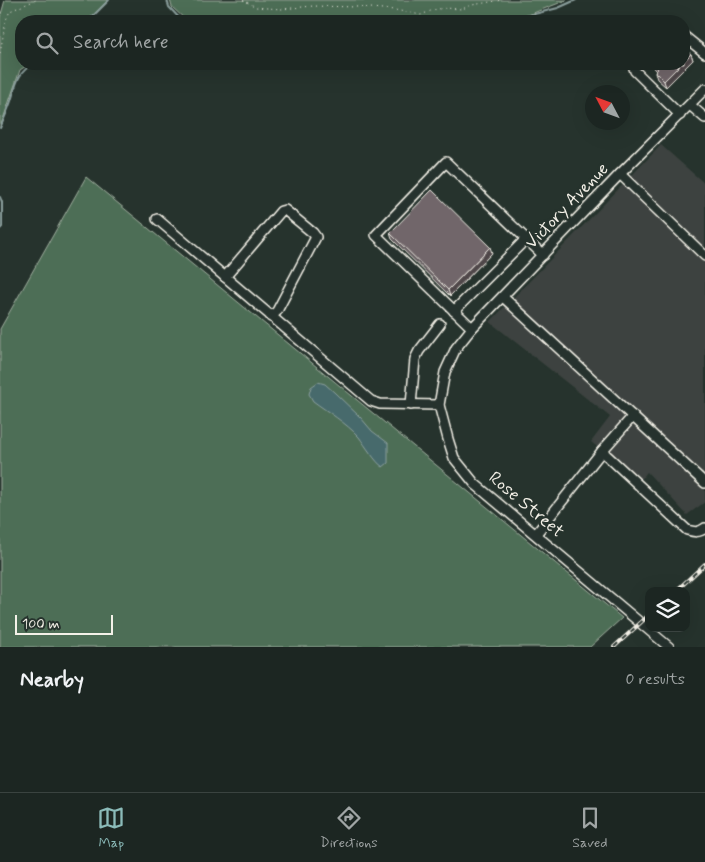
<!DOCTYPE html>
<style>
:root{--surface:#1c2622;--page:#252e2a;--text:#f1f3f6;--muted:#a0a5a5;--line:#3a4340;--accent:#8bbbb9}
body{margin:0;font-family:Mynerve,sans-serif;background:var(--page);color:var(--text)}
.controls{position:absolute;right:15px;bottom:15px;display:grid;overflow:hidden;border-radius:10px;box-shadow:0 5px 20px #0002}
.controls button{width:45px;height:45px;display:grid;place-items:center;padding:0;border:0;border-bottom:1px solid var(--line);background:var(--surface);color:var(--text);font:25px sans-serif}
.compass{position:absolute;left:585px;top:85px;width:45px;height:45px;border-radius:50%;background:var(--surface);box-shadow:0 5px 20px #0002;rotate:311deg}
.scale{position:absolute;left:15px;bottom:12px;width:98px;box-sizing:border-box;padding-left:5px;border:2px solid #f4f1e8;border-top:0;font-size:14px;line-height:18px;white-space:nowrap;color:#f4f1e8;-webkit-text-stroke:4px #26332d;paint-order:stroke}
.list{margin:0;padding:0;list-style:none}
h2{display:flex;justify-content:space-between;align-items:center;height:65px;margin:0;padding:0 20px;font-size:21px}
h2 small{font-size:16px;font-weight:400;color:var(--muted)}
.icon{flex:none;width:28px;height:28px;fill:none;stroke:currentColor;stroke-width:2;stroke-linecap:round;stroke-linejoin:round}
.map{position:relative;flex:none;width:705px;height:647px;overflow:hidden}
.search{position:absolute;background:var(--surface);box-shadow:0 5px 20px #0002;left:15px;right:15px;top:15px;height:55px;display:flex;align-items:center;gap:12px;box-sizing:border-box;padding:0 18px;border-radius:20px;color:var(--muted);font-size:19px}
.sheet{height:145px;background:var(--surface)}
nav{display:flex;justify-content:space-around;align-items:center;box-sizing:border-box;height:70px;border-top:1px solid var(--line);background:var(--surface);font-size:14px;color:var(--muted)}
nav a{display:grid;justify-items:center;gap:2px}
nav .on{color:var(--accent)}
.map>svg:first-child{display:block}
.built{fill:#3c423f}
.green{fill:#4e6e57;stroke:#a1b0a0}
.water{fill:#476a6c;stroke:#8ca09e}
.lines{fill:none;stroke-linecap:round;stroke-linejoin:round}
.stream{stroke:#8ca09e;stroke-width:2}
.minor-casing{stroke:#f4f1e8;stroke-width:12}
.path{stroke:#f4f1e8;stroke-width:1;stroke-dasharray:1 4;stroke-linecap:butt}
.minor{stroke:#26332d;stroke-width:9}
.rail-casing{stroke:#f4f1e8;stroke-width:4}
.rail{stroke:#26332d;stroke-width:2;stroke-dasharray:5.5;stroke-linecap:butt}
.wall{fill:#61585b;stroke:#f4f1e8}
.shaded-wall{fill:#4f474a;stroke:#f4f1e8}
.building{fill:#71666a;stroke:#f4f1e8}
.labels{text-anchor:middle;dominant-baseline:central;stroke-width:5;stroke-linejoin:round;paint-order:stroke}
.street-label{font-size:18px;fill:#f4f1e8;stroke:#26332d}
</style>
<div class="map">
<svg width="705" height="647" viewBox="0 0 705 647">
<rect width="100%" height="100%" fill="#26332d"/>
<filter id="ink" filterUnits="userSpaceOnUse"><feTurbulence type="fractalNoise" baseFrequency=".02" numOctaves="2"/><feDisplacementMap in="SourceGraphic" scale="10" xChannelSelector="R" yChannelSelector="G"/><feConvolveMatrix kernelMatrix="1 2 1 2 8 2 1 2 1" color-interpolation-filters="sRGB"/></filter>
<g filter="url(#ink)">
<path class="built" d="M661 145 705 184V502L687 515 647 472 640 481 591 442 610 417 490 322Z"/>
<g class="green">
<path d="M5 0H108L87 21H21V64H29L20 70 0 128V18Z"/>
<path d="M170 0H567L528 15 483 21H187L172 7Z"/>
<path d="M86 177 622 618 590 647H0V329Z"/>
</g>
<path class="water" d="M318 382 325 384 335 393 361 418 372 431 388 443V463L383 467C376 463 365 445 359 437 346 423 328 412 313 401L309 394 311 387Z"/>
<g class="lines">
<g class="stream">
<path d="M167 0 169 7 182 21"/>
<path d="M88 21 109 0"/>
<path d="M507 21 558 8 576 0"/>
<path d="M0 128C4 119 8 110 11 101 16 85 17 73 33 64"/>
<path d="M0 197 2 202V227L0 229"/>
</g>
<defs>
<g id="minor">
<path d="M684 36 705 53"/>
<path d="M635 64 633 65 635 71 680 115"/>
<path d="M690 105 705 118"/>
<path d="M620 174 705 256"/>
<path d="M157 219 371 401 380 404 439 405"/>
<path d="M225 277 281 211 285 210 313 233 316 237 277 311 271 317"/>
<path d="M503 297 705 483"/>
<path d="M454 311 526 239"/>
<path d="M472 328 376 235 446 162 543 255"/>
<path d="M411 405 415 359 419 351 440 324"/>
<path d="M602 451 633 416"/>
<path d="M536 534 602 451 687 530C694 532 699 533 705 528"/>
<path d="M669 647 475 484 454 458 448 439 439 405 445 372 456 348 472 328 620 174 705 89"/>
</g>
</defs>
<use href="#minor" class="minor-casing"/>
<g class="path">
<path d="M243 0 256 7 267 8 282 9 313 6 358 7 395 10 421 15 433 10 444 8 462 9 472 5 502 0"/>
<path d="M0 53 6 20 10 11 36 0"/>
</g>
<use href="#minor" class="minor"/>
<defs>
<g id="rail">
<path d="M676 591 705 564"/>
<path d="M614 647 649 615"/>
</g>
</defs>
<use href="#rail" class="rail-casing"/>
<use href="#rail" class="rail"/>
</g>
<g class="wall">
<path d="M691 54 693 60 666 87 657 79 655 72 656 71 654 69 652 64H684Z"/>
<path d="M390 233 492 253 450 296 392 239Z"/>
</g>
<g class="shaded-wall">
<path d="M691 54 693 60 666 87 664 81 681 64H684V61Z"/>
<path d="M490 247 492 253 450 296 448 290Z"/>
</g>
<g class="building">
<path d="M684 47 691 54 684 61Z"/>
<path d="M653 64H681L664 81 655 72 658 69Z"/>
<path d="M432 190 490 247 448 290 390 233Z"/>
</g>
</g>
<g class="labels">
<g class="street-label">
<text transform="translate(567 206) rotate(-46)">Victory Avenue</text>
<text transform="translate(526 505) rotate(40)">Rose Street</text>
</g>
</g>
</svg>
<div class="controls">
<button><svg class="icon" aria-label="layers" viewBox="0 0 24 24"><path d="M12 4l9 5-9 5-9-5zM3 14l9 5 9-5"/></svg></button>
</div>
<svg class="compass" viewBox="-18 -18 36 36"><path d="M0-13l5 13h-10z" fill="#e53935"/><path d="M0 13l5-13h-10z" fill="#a0a5a5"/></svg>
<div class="scale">100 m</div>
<div class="search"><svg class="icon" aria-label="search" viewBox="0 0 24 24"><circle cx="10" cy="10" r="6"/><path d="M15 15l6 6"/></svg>Search here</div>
</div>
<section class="sheet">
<h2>Nearby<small>0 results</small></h2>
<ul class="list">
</ul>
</section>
<nav>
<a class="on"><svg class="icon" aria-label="map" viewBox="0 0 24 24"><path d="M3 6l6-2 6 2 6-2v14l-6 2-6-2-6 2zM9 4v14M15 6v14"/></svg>Map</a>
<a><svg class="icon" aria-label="directions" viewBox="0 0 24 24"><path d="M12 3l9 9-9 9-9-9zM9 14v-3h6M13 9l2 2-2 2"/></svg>Directions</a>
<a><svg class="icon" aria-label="saved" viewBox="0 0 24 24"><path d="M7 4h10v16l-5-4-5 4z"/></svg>Saved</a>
</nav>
